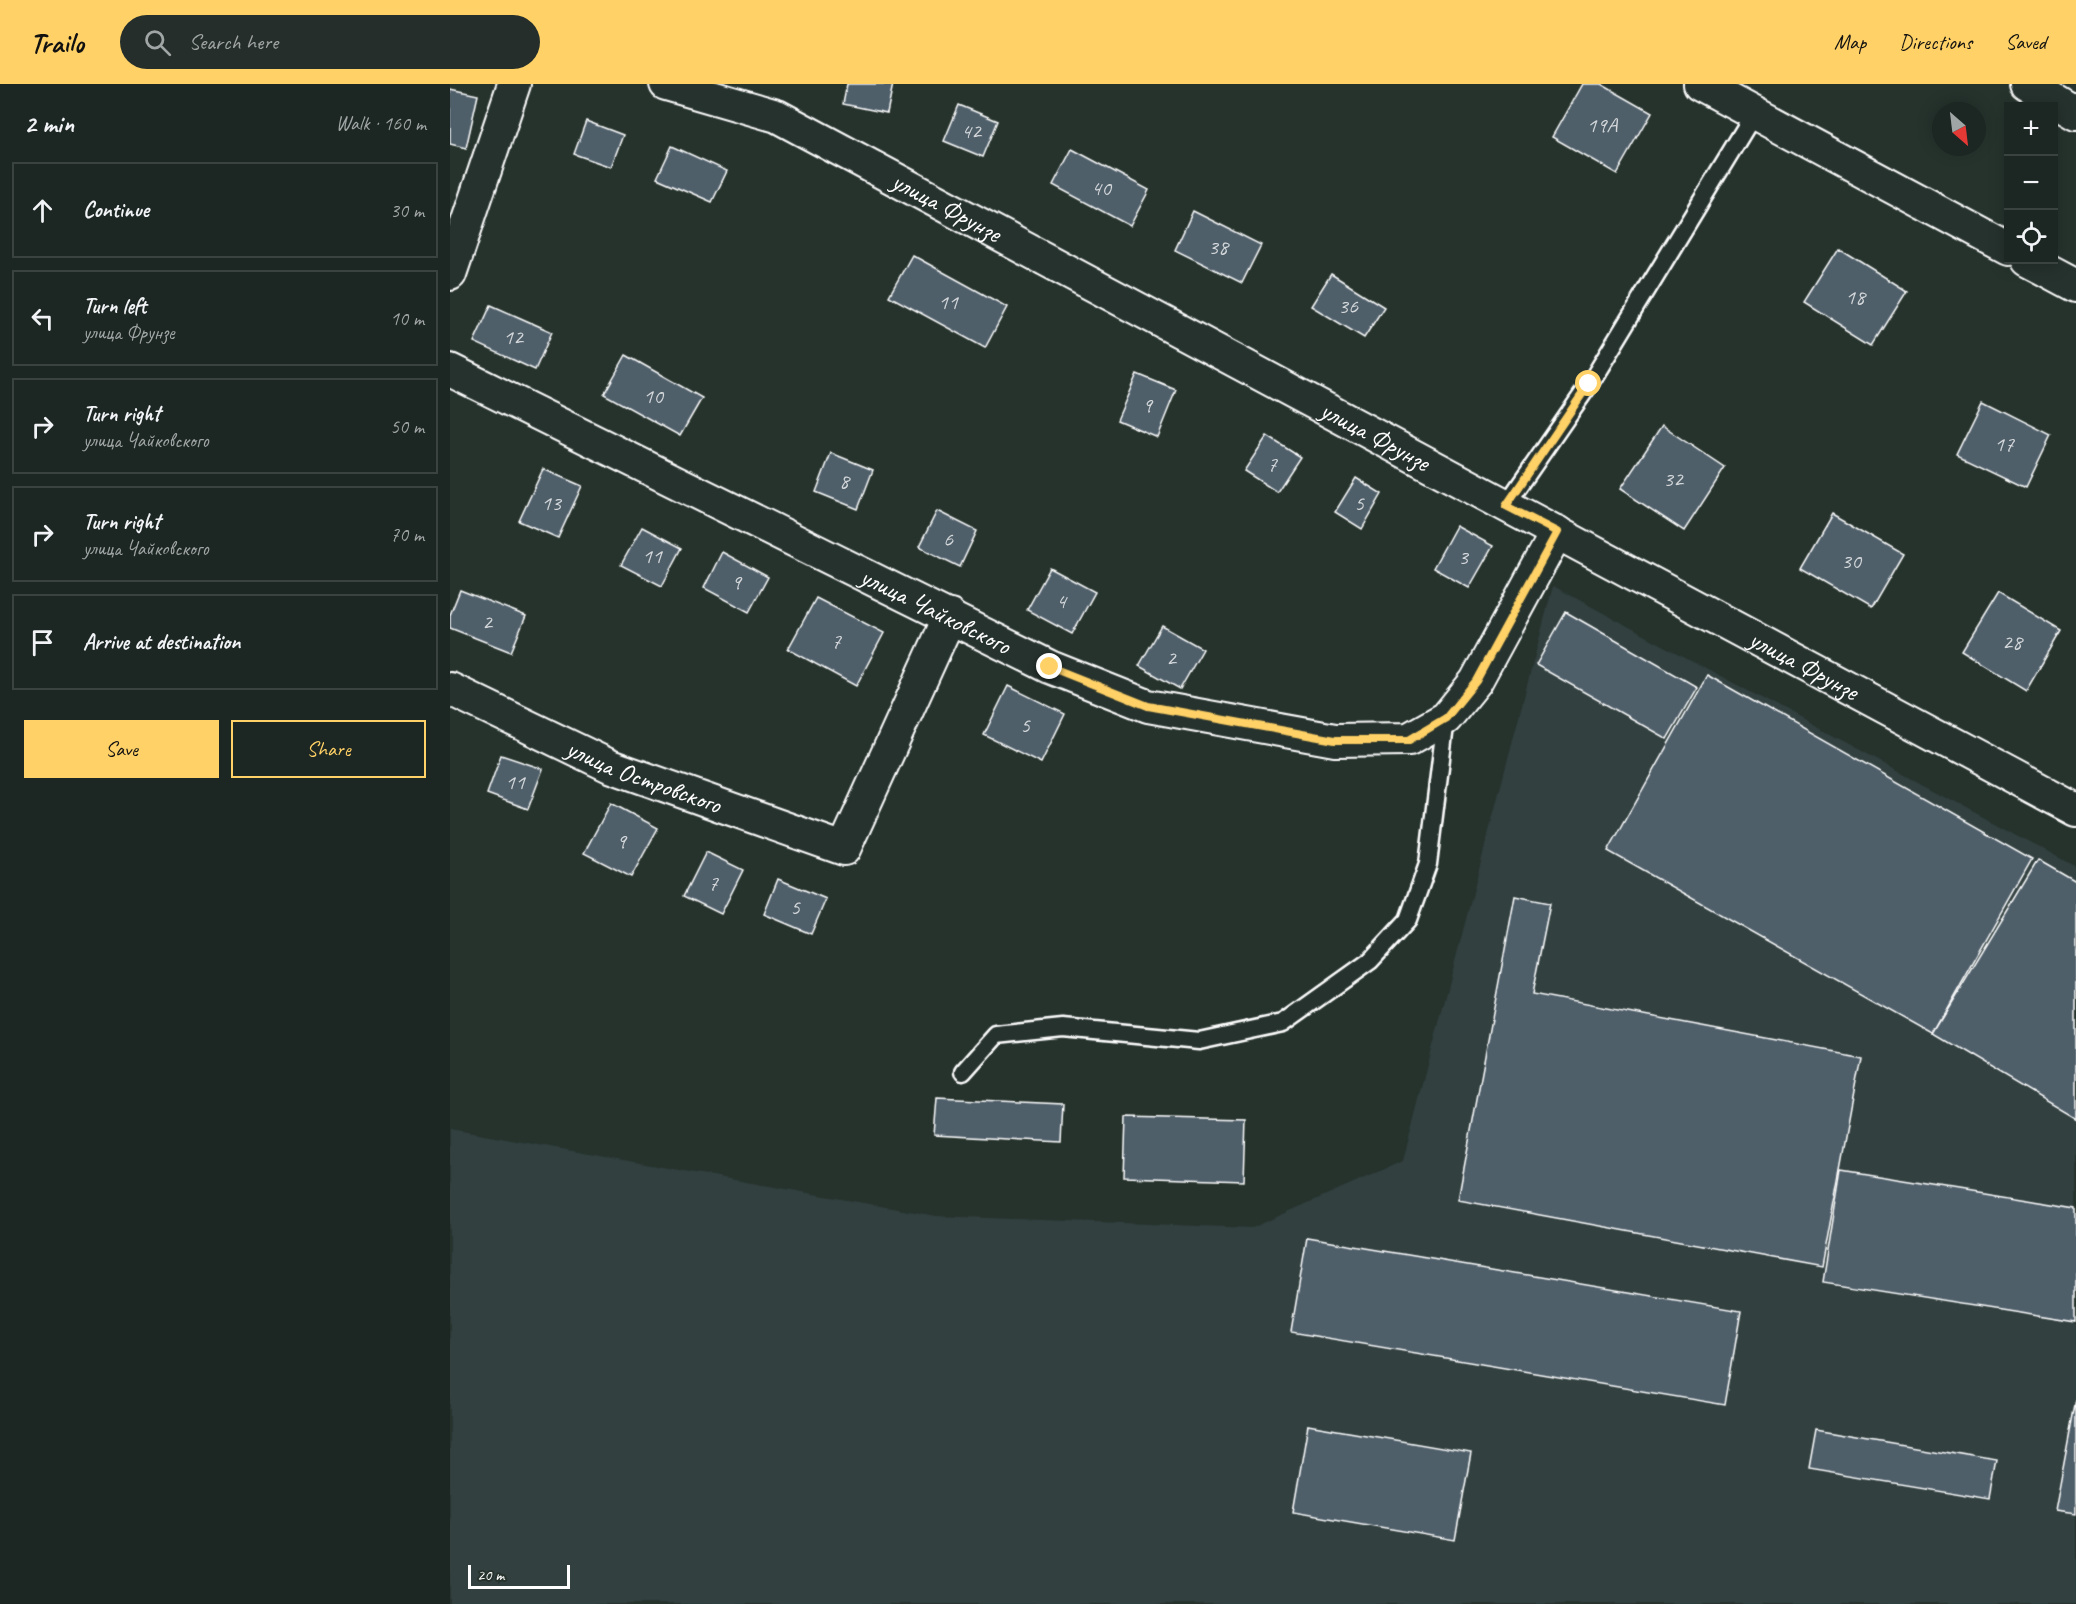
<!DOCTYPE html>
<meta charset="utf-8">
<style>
:root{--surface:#1c2622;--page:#252e2a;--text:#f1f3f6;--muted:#a0a5a5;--line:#3a4340;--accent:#ffd166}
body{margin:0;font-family:Caveat,sans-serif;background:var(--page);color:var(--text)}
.controls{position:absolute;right:18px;top:18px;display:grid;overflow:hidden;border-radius:0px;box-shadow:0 3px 15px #0003}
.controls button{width:54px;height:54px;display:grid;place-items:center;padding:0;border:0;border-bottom:2px solid var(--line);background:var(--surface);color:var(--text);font:30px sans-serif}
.compass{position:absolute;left:1482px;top:18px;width:54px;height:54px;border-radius:50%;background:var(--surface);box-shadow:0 3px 15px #0003;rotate:152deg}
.scale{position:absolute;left:18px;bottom:15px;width:102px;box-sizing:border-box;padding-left:6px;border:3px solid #fff;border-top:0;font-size:16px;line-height:21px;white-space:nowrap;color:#fff;-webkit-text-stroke:4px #26332d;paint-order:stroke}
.stop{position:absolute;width:18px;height:18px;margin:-14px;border:4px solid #ffd166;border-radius:50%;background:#fff}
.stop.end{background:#ffd166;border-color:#fff;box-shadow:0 2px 6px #0008}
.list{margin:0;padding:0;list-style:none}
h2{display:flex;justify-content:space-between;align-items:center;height:78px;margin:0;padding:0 24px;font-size:26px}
h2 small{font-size:20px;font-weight:400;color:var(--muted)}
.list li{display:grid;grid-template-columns:39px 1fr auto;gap:18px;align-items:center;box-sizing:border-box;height:96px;margin:0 12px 12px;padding:0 12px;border:2px solid var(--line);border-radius:0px}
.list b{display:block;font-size:22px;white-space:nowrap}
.list p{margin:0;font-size:20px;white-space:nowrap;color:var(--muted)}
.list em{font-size:20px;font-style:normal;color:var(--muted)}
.actions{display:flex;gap:12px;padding:18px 24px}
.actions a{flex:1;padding:14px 0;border:2px solid var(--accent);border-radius:0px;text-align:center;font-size:21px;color:var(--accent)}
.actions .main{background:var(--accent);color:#111}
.icon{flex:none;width:33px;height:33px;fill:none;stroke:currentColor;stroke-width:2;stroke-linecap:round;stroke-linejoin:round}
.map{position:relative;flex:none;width:1626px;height:1520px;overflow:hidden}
header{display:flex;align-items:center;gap:36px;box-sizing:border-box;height:84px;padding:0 30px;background:var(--accent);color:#111}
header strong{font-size:28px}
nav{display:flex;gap:33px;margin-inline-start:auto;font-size:21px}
.search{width:420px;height:54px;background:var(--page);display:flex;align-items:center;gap:15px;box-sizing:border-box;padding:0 21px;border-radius:33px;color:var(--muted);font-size:22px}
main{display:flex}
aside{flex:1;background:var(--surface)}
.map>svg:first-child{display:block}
.built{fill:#324040}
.building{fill:#4f5f6b;stroke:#fff;stroke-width:1.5}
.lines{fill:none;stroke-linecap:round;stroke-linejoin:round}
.lane-casing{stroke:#fff;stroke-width:21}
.street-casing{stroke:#fff;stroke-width:36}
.lane{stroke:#26332d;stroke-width:16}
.street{stroke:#26332d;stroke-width:32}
.route{stroke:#ffd166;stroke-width:8}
.labels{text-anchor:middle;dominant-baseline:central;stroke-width:4.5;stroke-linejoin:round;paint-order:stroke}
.number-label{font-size:22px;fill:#d3d7da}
.street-label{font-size:26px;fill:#fff;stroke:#26332d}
</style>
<header>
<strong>Trailo</strong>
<div class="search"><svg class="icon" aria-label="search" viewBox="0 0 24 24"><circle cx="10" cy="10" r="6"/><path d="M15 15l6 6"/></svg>Search here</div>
<nav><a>Map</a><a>Directions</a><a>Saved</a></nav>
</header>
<main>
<aside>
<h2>2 min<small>Walk · 160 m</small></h2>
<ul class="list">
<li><svg class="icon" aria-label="ahead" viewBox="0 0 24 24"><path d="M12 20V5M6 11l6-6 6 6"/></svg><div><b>Continue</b></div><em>30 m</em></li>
<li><svg class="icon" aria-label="left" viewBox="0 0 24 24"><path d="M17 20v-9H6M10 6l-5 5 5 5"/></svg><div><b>Turn left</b><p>улица Фрунзе</p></div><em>10 m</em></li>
<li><svg class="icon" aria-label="right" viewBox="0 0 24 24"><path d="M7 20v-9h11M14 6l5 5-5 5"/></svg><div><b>Turn right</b><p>улица Чайковского</p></div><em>50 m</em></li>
<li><svg class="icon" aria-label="right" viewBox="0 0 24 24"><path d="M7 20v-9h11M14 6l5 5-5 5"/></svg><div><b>Turn right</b><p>улица Чайковского</p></div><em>70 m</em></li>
<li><svg class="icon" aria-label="arrive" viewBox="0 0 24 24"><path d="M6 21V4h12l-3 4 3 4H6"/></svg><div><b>Arrive at destination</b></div></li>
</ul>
<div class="actions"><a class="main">Save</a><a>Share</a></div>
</aside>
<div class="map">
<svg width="1626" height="1520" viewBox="0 0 1626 1520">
<rect width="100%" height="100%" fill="#26332d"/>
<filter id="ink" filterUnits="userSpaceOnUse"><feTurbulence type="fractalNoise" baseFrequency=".0167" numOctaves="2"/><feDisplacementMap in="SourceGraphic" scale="12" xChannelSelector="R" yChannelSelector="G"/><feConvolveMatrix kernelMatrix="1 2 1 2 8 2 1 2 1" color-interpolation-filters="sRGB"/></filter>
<g filter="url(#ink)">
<path class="built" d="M1103 502 1626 783V1520H0V1045L486 1132 802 1144 953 1077Z"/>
<g class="building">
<path d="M397 0H443L437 29 393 20Z"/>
<path d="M1132 0H1151L1202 29 1167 90 1102 53Z"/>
<path d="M0 5 28 11 16 64 0 60Z"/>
<path d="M509 21 548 37 533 73 494 57Z"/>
<path d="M136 37 173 51 161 83 124 70Z"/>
<path d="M222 62 277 87 262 118 207 94Z"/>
<path d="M622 65 699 106 680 142 603 101Z"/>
<path d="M743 127 811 161 792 199 725 166Z"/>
<path d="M1388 164 1457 207 1423 261 1354 218Z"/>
<path d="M462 171 557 223 535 264 439 212Z"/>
<path d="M881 190 934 223 914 254 861 222Z"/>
<path d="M41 221 102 248 85 286 24 258Z"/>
<path d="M176 271 252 314 230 352 154 310Z"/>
<path d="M687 290 726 306 707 353 667 336Z"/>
<path d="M1533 317 1601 351 1576 403 1507 370Z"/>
<path d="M1212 342 1275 384 1234 447 1170 405Z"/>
<path d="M817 352 850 373 827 408 794 387Z"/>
<path d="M381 369 423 386 408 425 366 408Z"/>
<path d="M93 385 132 402 108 454 69 437Z"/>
<path d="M906 394 932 410 912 445 885 428Z"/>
<path d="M487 427 527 447 510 483 469 463Z"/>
<path d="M1382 429 1453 470 1421 525 1350 484Z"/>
<path d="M1006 442 1043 462 1019 504 983 484Z"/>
<path d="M192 443 232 464 212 502 171 481Z"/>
<path d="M272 468 318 493 299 528 254 504Z"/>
<path d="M600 484 645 508 622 550 577 526Z"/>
<path d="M10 506 76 532 61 568 0 544V531Z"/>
<path d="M1548 509 1611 547 1576 607 1512 568Z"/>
<path d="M366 514 434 549 406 602 338 565Z"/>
<path d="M1116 528 1247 603 1217 655 1086 581Z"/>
<path d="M712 542 753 565 730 605 689 582Z"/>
<path d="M1257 591 1582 775 1483 950 1158 767Z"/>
<path d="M558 602 615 630 591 679 534 651Z"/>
<path d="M51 671 93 685 78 725 37 710Z"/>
<path d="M161 719 208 744 181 793 134 769Z"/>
<path d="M256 768 293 786 271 830 234 812Z"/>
<path d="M1588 776 1626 798V1035L1483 950Z"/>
<path d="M328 795 376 815 361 850 314 830Z"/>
<path d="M1065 812 1100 819 1082 910 1411 972 1372 1183 1008 1116Z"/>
<path d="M487 1014 613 1020 611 1058 484 1051Z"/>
<path d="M676 1033 796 1036 794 1097 674 1093Z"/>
<path d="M1391 1086 1626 1124V1238L1373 1198Z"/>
<path d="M857 1154 1291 1227 1275 1321 841 1248Z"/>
<path d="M1626 1315V1430L1605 1427Z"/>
<path d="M858 1341 1021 1369 1005 1456 843 1428Z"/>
<path d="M1366 1346 1547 1377 1540 1415 1359 1385Z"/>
</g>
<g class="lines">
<defs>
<g id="lane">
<path d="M1056 421 1139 301 1305 28"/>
<path d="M513 988 546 951 613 944 749 957 833 939 920 877 958 836 978 780 996 634"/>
</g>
<g id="street">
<path id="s1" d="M216 0 327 32 1626 726"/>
<path d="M1250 0 1558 165"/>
<path d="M1577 0 1626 29"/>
<path d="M1577 176 1626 202"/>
<path d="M0 190 64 0"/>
<path id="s2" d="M0 286 600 583 698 622 885 656 959 655 996 634 1026 597 1107 448"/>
<path id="s3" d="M0 605 160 682 394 765 500 532"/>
</g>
</defs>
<use href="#lane" class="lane-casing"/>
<use href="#street" class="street-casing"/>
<use href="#lane" class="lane"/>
<use href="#street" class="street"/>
</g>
</g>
<g class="lines" filter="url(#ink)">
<path class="route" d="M600 583 698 622 885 656H959L996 634 1026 597 1107 448 1056 422 1139 300"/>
</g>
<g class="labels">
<g class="number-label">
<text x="1152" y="41">19А</text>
<text x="521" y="47">42</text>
<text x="651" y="104">40</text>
<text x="768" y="163">38</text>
<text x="1405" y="213">18</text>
<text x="498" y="218">11</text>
<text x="898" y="222">36</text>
<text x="63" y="253">12</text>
<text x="203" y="312">10</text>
<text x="697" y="321">9</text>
<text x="1554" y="360">17</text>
<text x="822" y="380">7</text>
<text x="1223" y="395">32</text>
<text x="394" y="397">8</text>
<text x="101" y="419">13</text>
<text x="909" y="419">5</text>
<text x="498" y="455">6</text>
<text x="202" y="472">11</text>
<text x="1013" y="473">3</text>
<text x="1401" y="477">30</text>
<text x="286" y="498">9</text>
<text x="611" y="517">4</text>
<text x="37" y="538">2</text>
<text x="386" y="557">7</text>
<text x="1562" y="558">28</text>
<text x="721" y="574">2</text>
<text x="575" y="641">5</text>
<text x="65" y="698">11</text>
<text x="171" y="757">9</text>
<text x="263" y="799">7</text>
<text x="345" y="823">5</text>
</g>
<g class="street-label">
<text stroke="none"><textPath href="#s1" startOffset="308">улица Фрунзе</textPath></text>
<text stroke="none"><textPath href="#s1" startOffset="794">улица Фрунзе</textPath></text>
<text stroke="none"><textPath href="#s2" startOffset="542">улица Чайковского</textPath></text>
<text stroke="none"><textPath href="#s1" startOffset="1280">улица Фрунзе</textPath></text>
<text stroke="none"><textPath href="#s3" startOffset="213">улица Островского</textPath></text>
</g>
</g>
</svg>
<div class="controls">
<button>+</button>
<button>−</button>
<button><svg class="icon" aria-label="locate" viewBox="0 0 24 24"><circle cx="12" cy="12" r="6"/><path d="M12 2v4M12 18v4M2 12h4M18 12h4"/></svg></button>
</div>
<svg class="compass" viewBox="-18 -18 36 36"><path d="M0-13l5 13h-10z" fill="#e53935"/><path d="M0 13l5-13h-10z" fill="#a0a5a5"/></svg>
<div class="scale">20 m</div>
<div class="stop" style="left:1139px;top:300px"></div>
<div class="stop end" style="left:600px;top:583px"></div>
</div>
</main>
